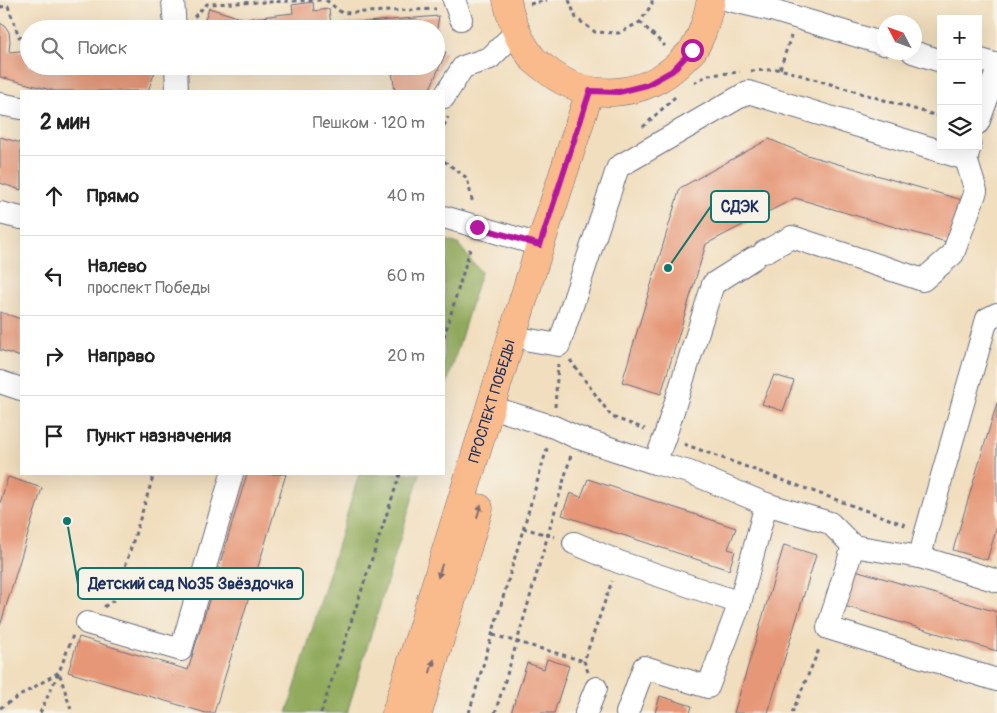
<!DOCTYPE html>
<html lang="ru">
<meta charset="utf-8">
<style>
:root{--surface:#fff;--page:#f6f6f6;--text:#222;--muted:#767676;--line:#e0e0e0}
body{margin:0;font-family:Pangolin,sans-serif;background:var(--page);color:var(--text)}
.controls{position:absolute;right:15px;top:15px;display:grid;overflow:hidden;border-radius:0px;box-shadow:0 5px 20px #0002}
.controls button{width:45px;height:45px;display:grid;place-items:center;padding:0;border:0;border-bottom:1px solid var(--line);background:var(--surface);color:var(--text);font:25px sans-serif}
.compass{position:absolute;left:877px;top:15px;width:45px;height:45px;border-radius:50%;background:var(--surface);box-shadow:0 5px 20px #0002;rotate:311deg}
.stop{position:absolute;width:15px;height:15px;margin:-11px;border:4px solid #b5179e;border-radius:50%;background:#fff}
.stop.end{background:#b5179e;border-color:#fff;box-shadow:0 1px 5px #0008}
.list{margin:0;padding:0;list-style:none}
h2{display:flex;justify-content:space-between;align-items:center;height:65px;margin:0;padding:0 20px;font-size:21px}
h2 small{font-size:16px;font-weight:400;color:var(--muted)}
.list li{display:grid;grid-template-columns:32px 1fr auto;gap:15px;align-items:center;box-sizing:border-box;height:80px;padding:0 20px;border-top:1px solid var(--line)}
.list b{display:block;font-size:19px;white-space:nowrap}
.list p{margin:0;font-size:16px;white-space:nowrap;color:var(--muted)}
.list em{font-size:16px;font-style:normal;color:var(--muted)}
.icon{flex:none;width:28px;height:28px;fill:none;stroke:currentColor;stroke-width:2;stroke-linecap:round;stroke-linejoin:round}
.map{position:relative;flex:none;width:997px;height:713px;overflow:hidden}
.search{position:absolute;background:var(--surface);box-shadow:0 5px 20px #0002;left:20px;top:20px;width:425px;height:55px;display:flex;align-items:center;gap:12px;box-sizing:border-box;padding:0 18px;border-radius:28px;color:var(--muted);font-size:19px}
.panel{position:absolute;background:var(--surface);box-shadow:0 5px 20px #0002;left:20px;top:90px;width:425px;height:385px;border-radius:0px}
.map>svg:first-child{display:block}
.forest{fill:#91aa5b;stroke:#566c5c}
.building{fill:#e69777}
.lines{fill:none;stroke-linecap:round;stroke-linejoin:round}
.minor-casing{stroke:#666c80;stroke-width:24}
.major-casing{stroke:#666c80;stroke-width:29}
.path{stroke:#666c80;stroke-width:3;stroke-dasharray:4 4;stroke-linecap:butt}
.minor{stroke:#fff;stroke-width:22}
.major{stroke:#fabb8c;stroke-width:28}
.oneway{fill:#7f6e73}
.route{stroke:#b5179e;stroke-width:6}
.labels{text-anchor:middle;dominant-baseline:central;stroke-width:4;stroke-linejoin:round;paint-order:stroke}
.street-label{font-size:15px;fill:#1b2f5e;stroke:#f7f3e8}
.leader{fill:none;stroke:#0f766e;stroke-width:2}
.callout-dot{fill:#0f766e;stroke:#f7f3e8;stroke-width:2}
.callout{fill:#f7f3e8;stroke:#0f766e;stroke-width:2}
.callout-label{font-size:16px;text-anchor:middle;font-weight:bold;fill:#1b2f5e}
</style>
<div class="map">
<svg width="997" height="713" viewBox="0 0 997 713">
<rect width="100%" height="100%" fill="#f7f3e8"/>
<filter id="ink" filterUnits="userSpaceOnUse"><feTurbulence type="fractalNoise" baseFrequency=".02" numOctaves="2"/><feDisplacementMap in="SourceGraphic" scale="10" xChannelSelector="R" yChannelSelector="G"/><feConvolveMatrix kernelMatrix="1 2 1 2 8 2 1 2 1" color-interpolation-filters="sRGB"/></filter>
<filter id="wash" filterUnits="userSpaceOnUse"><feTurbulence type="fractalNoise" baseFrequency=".0096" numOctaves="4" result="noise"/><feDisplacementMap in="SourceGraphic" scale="20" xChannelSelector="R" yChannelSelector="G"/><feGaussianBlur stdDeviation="1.12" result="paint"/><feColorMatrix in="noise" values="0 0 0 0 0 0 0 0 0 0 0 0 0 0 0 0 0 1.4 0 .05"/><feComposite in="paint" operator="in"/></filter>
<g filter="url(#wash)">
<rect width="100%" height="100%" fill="#f1debe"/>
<g class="forest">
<path d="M444 239 458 244 481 272 444 394Z"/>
<path d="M359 474H420L347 713H287Z"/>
</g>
<g id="blocks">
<g class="building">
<path d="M313 2 314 11 329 9 331 25 439 16 437 29H202L209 8 244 19 293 13 292 5Z"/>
<path d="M0 23 5 26 9 32 10 41 9 52 29 50V66H157L148 91H55L0 77Z"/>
<path d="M436 52H446L429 91H395L391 66H436Z"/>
<path d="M240 66H260V68L248 69Z"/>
<path d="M337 66H378V68L337 70Z"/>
<path d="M0 137 21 143V190L0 183Z"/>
<path d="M769 139 807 155 962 200 950 243 795 198 706 244 661 394 622 382 680 188Z"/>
<path d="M0 312 21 319V357L0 350Z"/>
<path d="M774 375 794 381 783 411 762 404Z"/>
<path d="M997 403V527L987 560 953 550Z"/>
<path d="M247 474H286L214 713H206L68 672 79 637 188 670Z"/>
<path d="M8 477 42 488 0 626V503Z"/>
<path d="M588 479 736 528 728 549 735 551 729 570 562 515 570 493 581 497Z"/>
<path d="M784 545 816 555 768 713H734Z"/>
<path d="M852 569 997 612V651L841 605Z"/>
<path d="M547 659 569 666 554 713H511L527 663 544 669Z"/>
<path d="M660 696 692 706 690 713H655Z"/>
</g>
</g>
</g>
<g filter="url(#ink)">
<use href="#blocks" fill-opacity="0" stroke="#666c80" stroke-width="1"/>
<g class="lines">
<defs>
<g id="minor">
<path d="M173 0 175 29"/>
<path d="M454 0 461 19"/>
<path d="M729 0 772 10 884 44"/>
<path d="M913 52 941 61"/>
<path d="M978 59 997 65"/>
<path d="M176 66 177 91"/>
<path d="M444 97 463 67 490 58 516 32"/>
<path d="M0 104 21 108"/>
<path d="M978 123 995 77"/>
<path d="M0 213 21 218"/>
<path d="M444 217 540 245"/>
<path d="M764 252 792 237 923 280 953 254 976 191 966 159"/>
<path d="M530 340 559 345 618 167 748 92 966 159 970 146"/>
<path d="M0 382 21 389"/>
<path d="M491 407 554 427 576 437 655 463 689 472 766 504 830 523 853 546 920 557 997 581"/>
<path d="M655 463 665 436 713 284 754 258"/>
<path d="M574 543 619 562 740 603"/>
<path d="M853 546 828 628 997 680"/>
<path d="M920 557 926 532 987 319 997 314"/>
<path d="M87 623 181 650 232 474"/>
<path d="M586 713 596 688"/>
<path d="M627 713 644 667 708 687 740 603 766 504"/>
</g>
<g id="major">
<path d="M507 0C511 22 519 41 533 59 537 63 543 67 548 71 588 103 646 98 682 61 685 57 690 54 693 50 703 35 707 17 711 0"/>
<path id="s1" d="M396 713 538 252 590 91"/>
<path d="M418 713 479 508"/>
</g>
</defs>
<use href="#minor" class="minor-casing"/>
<use href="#major" class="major-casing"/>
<g class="path">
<path d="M326 0 342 13 436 9"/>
<path d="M569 0 576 18 595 32 619 33 640 22 652 4V0"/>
<path d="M530 4 547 0"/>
<path d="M0 7 8 6 19 37 29 36"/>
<path d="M194 17 207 4 323 0"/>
<path d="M640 22 665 46"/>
<path d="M780 69 791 36"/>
<path d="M751 71 780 69 941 117"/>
<path d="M694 83 708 75 740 72"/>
<path d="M444 126 448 117"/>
<path d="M643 127 675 97"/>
<path d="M444 161 467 178 473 204"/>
<path d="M444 337 471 246"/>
<path d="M570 360 612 417 645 429"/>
<path d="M555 407 558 364"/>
<path d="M684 444 908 526"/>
<path d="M523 528 555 537"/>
<path d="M104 607 115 599 154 474"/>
<path d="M493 635 584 661"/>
<path d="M588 672 584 661 612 581"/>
<path d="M0 708 59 672 72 713"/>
<path d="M40 713 59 672 73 635"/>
<path d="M321 713 400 474"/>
<path d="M469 713 548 445"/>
<path d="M495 713 517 642 571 455"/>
<path d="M792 713 820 647"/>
</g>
<use href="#minor" class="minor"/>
<use href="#major" class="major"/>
</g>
<defs><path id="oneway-solid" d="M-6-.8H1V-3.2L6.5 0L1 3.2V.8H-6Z" transform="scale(1.25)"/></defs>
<g class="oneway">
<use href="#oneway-solid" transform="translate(479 511) rotate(-73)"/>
<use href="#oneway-solid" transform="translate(440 571) rotate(107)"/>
<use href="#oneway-solid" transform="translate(432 666) rotate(-73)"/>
</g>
</g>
<g class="lines" filter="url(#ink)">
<path class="route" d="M477 227 540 245 590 91 619 92 647 85 672 71 692 50"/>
</g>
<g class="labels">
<g class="street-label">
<text stroke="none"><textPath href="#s1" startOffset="326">ПРОСПЕКТ ПОБЕДЫ</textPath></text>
</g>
</g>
<path class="leader" d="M668 268L711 206M67 521L78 584"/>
<g class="callout-dot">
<circle cx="668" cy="268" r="5"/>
<circle cx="67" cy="521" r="5"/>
</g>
<g class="callout">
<rect x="711" y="191" width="58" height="31" rx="5"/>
<rect x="78" y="568" width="225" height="31" rx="5"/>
</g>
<g class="callout-label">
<text x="740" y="212">СДЭК</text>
<text x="191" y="589">Детский сад №35 Звёздочка</text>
</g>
</svg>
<div class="controls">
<button>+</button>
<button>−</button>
<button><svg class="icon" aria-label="layers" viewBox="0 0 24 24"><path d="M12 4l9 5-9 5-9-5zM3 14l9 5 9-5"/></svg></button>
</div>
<svg class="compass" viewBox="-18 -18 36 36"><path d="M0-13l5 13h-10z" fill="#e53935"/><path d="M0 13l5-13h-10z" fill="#767676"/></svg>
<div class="stop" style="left:692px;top:50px"></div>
<div class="stop end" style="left:477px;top:227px"></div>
<div class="search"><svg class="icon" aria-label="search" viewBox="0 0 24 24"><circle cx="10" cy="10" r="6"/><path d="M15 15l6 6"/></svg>Поиск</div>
<section class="panel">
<h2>2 мин<small>Пешком · 120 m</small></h2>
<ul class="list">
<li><svg class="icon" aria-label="ahead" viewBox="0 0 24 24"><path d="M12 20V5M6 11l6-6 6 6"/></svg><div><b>Прямо</b></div><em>40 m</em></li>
<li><svg class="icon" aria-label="left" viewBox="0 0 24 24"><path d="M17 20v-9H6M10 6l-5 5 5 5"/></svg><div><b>Налево</b><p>проспект Победы</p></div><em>60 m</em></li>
<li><svg class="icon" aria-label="right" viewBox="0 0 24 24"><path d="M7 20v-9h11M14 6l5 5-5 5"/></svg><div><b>Направо</b></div><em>20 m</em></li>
<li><svg class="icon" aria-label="arrive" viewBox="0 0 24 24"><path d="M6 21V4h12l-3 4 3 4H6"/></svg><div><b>Пункт назначения</b></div></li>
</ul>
</section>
</div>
